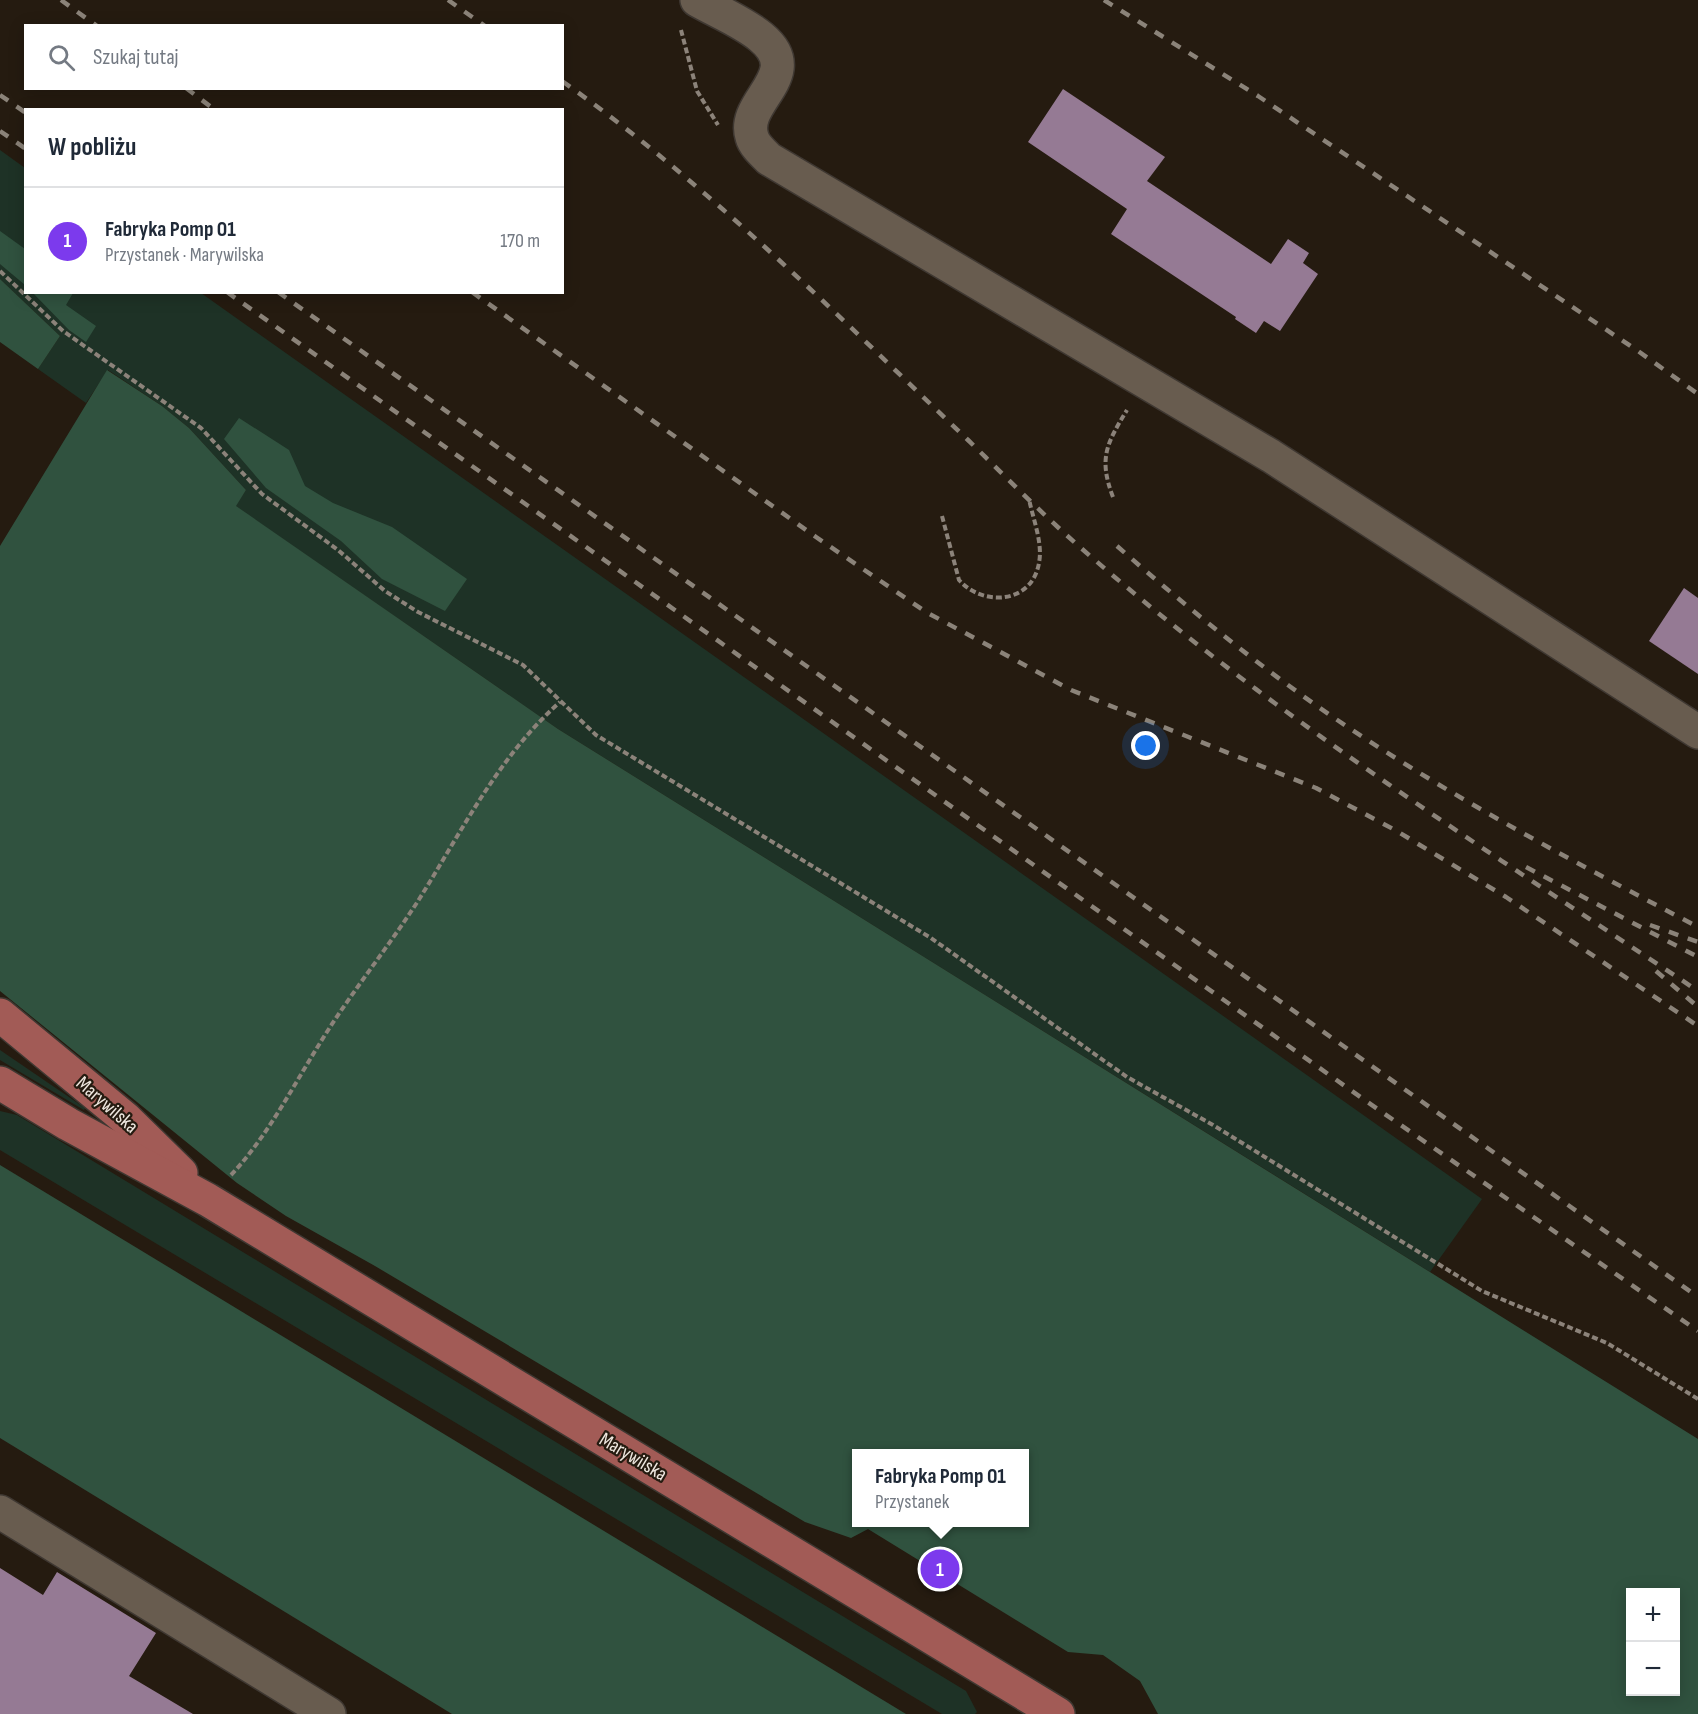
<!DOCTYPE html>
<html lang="pl">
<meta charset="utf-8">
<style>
:root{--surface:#fff;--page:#f2f2f3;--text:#1f2937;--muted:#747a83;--line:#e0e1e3;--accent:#7c3aed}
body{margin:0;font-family:"Sofia Sans Condensed",sans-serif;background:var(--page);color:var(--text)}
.controls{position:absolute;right:18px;bottom:18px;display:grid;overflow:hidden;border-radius:0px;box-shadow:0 3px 15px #0003}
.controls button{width:54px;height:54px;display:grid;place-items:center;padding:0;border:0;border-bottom:2px solid var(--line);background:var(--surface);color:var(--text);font:30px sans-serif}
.you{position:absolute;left:1146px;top:746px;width:21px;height:21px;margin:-15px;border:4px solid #fff;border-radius:50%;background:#1a73e8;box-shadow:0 0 0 9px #1a73e833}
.badge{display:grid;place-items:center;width:39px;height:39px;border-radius:50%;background:var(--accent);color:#fff;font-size:20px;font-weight:700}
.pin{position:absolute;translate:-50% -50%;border:3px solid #fff;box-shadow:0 2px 6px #0006}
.popup{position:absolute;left:852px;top:1449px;width:177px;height:78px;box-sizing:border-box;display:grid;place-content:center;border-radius:0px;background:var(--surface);filter:drop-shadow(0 2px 4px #0005);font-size:20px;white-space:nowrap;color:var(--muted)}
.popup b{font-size:22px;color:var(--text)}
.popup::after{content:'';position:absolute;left:50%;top:100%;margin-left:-12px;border:12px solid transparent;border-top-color:var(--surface)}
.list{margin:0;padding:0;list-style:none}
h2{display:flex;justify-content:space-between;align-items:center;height:78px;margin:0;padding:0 24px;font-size:26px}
h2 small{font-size:20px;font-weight:400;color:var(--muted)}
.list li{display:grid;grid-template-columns:39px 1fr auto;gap:18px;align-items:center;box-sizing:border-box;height:108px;padding:0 24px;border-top:2px solid var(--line)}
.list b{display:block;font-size:22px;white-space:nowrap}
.list p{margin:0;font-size:20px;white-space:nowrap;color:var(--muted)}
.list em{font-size:20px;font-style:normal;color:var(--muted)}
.icon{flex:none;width:33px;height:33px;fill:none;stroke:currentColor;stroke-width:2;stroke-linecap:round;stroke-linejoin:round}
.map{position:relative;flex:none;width:1698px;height:1714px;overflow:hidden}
.search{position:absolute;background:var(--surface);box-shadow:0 3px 15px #0003;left:24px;top:24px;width:540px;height:66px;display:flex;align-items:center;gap:15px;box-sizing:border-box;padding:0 21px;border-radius:0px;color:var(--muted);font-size:22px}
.panel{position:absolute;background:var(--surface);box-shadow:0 3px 15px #0003;left:24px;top:108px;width:540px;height:186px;border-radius:0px}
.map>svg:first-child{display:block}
.green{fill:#1e3226}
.forest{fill:#30523f;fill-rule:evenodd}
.building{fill:#957a94}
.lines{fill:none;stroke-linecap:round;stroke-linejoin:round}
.minor-casing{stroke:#3f3832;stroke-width:36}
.major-casing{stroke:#3f3832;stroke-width:36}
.path{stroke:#8c837a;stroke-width:4;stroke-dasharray:6 3;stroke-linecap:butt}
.minor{stroke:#685c4f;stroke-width:33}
.major{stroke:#a25b56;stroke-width:33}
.rail{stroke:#8b8379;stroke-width:4.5;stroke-dasharray:10 10;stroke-linecap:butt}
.labels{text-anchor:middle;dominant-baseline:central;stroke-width:4.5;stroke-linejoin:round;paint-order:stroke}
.street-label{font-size:20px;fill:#eee7df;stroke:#251b10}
</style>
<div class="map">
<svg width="1698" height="1714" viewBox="0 0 1698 1714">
<rect width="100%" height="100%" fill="#251b10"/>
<g class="green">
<path d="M0 150 25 168 26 292 201 293 1482 1199 1430 1272 558 729 235 506 246 490 189 428 162 406 108 370 86 403 38 369 60 336 0 279Z"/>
<path d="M0 1050 85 1108 84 1110 0 1060Z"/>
<path d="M0 1111 17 1115 966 1691 977 1712 975 1714H942L0 1150Z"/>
</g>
<g class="forest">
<path d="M0 231 25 249V285L0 264Z"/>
<path d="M0 279 60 336 38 369 0 342Z"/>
<path d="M33 293H73L66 305 96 326 86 342 69 330Z"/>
<path d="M107 370 162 406 189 428 246 490 236 506 558 729 1698 1439V1714H1158L1140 1681 1103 1655 1068 1652 868 1529 851 1538 805 1522 375 1266 286 1216 237 1183 0 991V546ZM856 1454H1024V1522H856ZM1676 1592V1692H1630V1592Z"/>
<path d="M239 418 289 450 305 486 333 503 392 527 467 579 445 611 382 579 341 541 266 488 224 439Z"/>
<path d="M0 1165 906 1714H452L0 1438Z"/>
</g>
<g class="building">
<path d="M1063 89 1165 157 1147 181 1271 264 1288 239 1309 253 1303 263 1318 274 1280 331 1264 321 1256 333 1235 319 1236 317 1111 234 1127 209 1028 142Z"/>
<path d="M1684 588 1698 598V674L1649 641Z"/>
<path d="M0 1568 43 1595 57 1572 156 1633 129 1676 193 1714H0Z"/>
</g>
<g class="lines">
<defs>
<g id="minor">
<path d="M697 0C718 12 743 22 761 37 807 75 740 101 752 137 754 145 763 153 769 159L1271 456 1698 732"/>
<path d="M0 1512 329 1714"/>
</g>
<g id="major">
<path d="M0 1015 126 1119 181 1173"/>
<path d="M0 1083 68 1124 208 1200 1058 1714"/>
</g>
</defs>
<use href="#minor" class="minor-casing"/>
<use href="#major" class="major-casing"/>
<g class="path">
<path d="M681 30 697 91 718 125"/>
<path d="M0 271 63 331 201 428 262 494 338 550 385 591 418 612 523 665 596 735 931 938 1127 1077 1213 1125 1482 1291 1607 1343 1698 1399"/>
<path d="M1113 497C1098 458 1107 443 1127 410"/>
<path d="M942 516 959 580C983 607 1032 604 1039 563 1043 543 1033 519 1029 499"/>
<path d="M231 1175C267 1137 292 1088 320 1043 350 994 387 949 418 901 462 831 498 757 560 702"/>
</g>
<use href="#minor" class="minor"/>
<use href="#major" class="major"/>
<g class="rail">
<path d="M61 0 97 26"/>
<path d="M448 0 485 26"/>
<path d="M1104 0 1258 96 1638 351 1698 394"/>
<path d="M562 81C710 186 838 316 968 440 1010 481 1051 523 1096 561 1283 723 1493 854 1698 991"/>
<path d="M186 88 215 110"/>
<path d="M0 95 26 113"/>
<path d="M0 131 26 149"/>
<path d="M227 292 1366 1101 1698 1331"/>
<path d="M278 292 1698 1297"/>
<path d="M472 292 816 537 926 612 1071 690 1316 788 1395 830 1506 897 1698 1026"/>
<path d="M1117 546C1197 616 1279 683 1369 741 1475 810 1586 868 1698 927"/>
<path d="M1526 867 1698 957"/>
<path d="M1650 925 1698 942"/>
<path d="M1656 971 1698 1007"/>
</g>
</g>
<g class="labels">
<g class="street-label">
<text transform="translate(107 1105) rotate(41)">Marywilska</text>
<text transform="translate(633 1457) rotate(31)">Marywilska</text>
</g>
</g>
</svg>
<div class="controls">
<button>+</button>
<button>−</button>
</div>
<div class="you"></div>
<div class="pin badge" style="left:940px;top:1569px">1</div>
<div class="popup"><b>Fabryka Pomp 01</b>Przystanek</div>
<div class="search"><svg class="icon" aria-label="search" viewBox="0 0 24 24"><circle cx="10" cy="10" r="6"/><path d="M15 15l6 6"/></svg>Szukaj tutaj</div>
<section class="panel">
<h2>W pobliżu<small></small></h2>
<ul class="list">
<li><span class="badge">1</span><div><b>Fabryka Pomp 01</b><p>Przystanek · Marywilska</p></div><em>170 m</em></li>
</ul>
</section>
</div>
